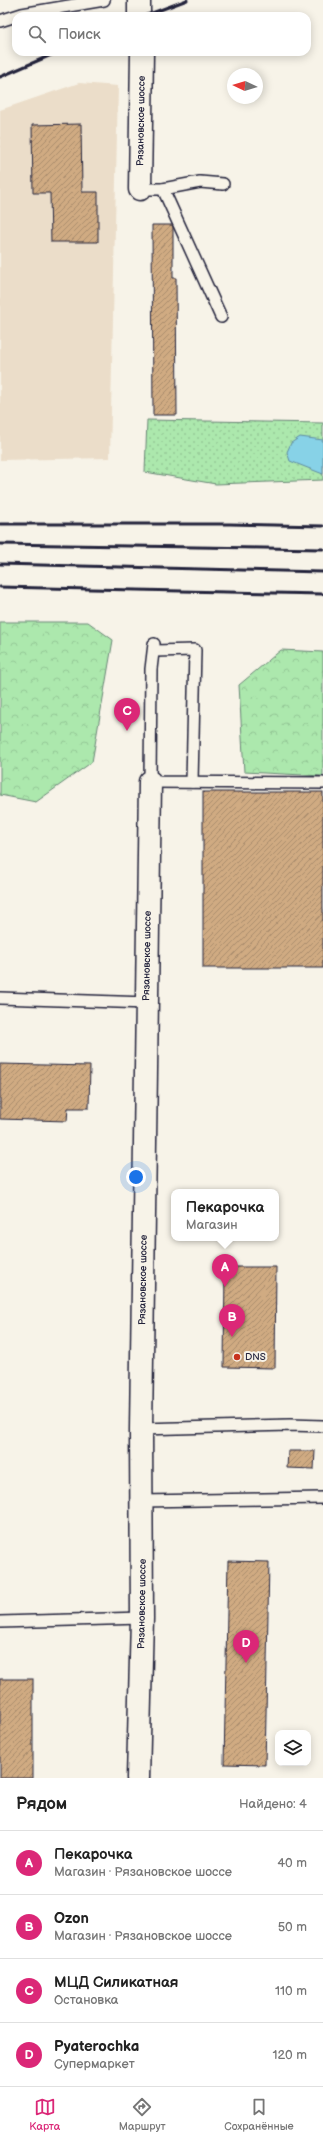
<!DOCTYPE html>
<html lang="ru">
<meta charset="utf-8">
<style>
:root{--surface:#fff;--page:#f2f2f2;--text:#222;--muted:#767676;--line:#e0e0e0;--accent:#db2777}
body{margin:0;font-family:"Balsamiq Sans",sans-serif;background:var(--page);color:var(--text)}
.controls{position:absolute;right:12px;bottom:12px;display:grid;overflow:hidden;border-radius:8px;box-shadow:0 2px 10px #0003}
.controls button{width:36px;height:36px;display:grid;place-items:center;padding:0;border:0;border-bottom:1px solid var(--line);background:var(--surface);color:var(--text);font:20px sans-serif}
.compass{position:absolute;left:227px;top:68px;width:36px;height:36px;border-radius:50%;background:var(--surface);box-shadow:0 2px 10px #0003;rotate:274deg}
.you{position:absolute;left:136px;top:1177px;width:14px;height:14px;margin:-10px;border:3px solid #fff;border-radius:50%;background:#1a73e8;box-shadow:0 0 0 6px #1a73e833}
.badge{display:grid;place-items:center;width:26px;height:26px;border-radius:50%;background:var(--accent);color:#fff;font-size:13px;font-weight:700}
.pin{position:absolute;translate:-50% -33px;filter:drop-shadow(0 1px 2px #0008)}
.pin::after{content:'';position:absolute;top:21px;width:14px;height:12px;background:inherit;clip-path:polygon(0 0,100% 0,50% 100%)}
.popup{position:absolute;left:171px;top:1189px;width:108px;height:52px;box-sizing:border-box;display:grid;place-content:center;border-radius:8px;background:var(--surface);filter:drop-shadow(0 1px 3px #0005);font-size:13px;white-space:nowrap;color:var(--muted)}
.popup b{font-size:15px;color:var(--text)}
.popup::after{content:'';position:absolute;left:50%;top:100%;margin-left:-8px;border:8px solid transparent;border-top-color:var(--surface)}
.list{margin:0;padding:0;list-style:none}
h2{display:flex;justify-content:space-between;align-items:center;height:52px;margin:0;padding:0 16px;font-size:17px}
h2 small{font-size:13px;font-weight:400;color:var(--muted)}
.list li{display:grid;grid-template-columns:26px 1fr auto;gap:12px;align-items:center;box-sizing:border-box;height:64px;padding:0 16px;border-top:1px solid var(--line)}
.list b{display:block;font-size:15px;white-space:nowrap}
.list p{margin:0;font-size:13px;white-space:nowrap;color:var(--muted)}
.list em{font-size:13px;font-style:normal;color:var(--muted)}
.icon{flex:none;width:22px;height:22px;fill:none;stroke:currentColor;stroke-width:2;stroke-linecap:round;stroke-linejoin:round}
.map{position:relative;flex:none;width:323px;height:1778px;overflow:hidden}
.search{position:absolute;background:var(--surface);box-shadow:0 2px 10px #0003;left:12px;right:12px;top:12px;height:44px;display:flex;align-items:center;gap:10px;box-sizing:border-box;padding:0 14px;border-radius:12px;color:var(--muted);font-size:15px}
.sheet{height:308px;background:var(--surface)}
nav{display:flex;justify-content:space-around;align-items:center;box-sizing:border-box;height:56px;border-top:1px solid var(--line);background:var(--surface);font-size:11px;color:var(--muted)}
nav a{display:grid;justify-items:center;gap:2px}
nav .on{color:var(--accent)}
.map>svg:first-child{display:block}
.built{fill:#ebddc9}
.grass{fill:url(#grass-dots);stroke:#678574}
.forest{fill:url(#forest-crowns);stroke:#678574}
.water{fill:#87d2e7;stroke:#5f8ca2}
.building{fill:url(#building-hatch);stroke:#22223b}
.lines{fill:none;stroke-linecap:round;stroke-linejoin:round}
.lane-casing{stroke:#22223b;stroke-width:14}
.street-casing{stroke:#22223b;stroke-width:25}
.lane{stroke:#f7f3e8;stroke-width:11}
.street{stroke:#f7f3e8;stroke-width:22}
.rail{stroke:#22223b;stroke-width:3}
.poi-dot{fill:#c8321e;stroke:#f7f3e8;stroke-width:1.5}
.labels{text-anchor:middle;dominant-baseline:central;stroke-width:4;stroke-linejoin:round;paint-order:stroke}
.street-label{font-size:10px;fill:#22223b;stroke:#f7f3e8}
.poi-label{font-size:10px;fill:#22223b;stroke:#f7f3e8;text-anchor:start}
</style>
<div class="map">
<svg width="323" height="1778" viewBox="0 0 323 1778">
<defs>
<pattern id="grass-dots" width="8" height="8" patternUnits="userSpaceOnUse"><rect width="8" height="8" fill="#ace8ad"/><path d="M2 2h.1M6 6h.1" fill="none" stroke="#94c796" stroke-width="1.8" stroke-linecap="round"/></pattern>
<pattern id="forest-crowns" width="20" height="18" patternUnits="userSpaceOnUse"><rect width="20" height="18" fill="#ace8ad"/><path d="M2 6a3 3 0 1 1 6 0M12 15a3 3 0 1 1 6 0" fill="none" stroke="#94c796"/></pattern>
<pattern id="building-hatch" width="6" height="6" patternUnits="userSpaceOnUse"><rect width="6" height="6" fill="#d0ab82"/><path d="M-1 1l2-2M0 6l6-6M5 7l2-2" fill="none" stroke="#a88b6c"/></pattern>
</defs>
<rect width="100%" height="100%" fill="#f7f3e8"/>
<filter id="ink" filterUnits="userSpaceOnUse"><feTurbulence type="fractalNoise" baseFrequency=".025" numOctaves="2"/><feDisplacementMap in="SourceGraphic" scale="8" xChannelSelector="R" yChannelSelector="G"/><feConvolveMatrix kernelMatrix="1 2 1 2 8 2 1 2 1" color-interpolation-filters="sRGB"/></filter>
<g filter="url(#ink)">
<path class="built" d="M79 83 118 86 110 458 0 460V110Z"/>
<path class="grass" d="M147 420 323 423V480L216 484 145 472Z"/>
<g class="forest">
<path d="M0 622H88L113 640 92 762 36 802 0 795Z"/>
<path d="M281 650 323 652V776L244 772 239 685Z"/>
</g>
<path class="water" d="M300 437 323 440V474L290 461 287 452 291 443Z"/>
<g class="building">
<path d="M81 124 82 192H98V242H51L50 193H33L32 125Z"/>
<path d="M152 225H173V278H176L177 415H153Z"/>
<rect x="203" y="792" width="120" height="176"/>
<path d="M0 1064 90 1066 89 1108H68L67 1121 0 1119Z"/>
<path d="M225 1267H276L275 1368 224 1367Z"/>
<path d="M288 1451H315L314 1469 287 1468Z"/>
<path d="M228 1561 269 1562 265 1765 224 1764Z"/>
<rect x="0" y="1679" width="33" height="99"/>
</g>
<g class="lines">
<defs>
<g id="lane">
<path d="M0 21 22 14 104 0"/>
<path d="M140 189H163L221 317"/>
<path d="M163 189 200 182 223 184"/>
<path d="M154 644 151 669 150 782 323 783"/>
<path d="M154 651 195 650 192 782"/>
<path d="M0 998 147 1003"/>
<path d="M141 1429 290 1425 323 1426"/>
<path d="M142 1501 323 1498"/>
<path d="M0 1622 142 1618"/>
</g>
<g id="street">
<path d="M139 0V16"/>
<path d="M140 189 142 52"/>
<path d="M138 1778 142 1618 141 1429 150 782"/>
</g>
</defs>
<use href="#lane" class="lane-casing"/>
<use href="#street" class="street-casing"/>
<use href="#lane" class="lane"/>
<use href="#street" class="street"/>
<g class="rail">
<path d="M144 16 187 0"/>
<path d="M0 77 58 52"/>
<path d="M0 524H230L323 526"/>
<path d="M0 544 323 549"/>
<path d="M0 564 323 572"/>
<path d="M0 587 323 594"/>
</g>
</g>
</g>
<circle class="poi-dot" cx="237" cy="1357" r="4"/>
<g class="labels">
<g class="street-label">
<text transform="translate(141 121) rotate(-89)">Рязановское шоссе</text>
<text transform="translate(147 956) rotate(-89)">Рязановское шоссе</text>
<text transform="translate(143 1280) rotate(-89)">Рязановское шоссе</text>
<text transform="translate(142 1604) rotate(-89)">Рязановское шоссе</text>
</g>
<g class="poi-label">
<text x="245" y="1357">DNS</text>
</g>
</g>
</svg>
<div class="controls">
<button><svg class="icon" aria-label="layers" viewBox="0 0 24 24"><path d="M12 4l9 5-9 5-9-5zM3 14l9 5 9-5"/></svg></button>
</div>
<svg class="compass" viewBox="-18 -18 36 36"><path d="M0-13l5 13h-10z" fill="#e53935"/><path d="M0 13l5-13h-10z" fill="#767676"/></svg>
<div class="you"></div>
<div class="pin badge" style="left:225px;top:1287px">A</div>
<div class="popup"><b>Пекарочка</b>Магазин</div>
<div class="pin badge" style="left:232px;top:1337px">B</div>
<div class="pin badge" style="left:127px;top:731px">C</div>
<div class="pin badge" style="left:246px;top:1663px">D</div>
<div class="search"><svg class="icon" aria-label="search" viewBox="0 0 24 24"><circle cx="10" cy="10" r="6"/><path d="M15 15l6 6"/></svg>Поиск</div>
</div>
<section class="sheet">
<h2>Рядом<small>Найдено: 4</small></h2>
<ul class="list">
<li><span class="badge">A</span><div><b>Пекарочка</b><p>Магазин · Рязановское шоссе</p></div><em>40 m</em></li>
<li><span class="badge">B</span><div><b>Ozon</b><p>Магазин · Рязановское шоссе</p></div><em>50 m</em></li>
<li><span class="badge">C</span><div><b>МЦД Силикатная</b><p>Остановка</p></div><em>110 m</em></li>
<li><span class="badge">D</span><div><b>Pyaterochka</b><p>Супермаркет</p></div><em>120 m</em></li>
</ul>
</section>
<nav>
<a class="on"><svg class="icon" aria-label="map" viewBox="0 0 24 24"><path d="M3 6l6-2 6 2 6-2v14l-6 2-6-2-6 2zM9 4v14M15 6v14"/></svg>Карта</a>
<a><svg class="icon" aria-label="directions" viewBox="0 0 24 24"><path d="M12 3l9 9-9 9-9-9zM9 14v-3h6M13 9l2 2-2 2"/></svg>Маршрут</a>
<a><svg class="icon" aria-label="saved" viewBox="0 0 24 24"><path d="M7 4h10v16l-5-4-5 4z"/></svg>Сохранённые</a>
</nav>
